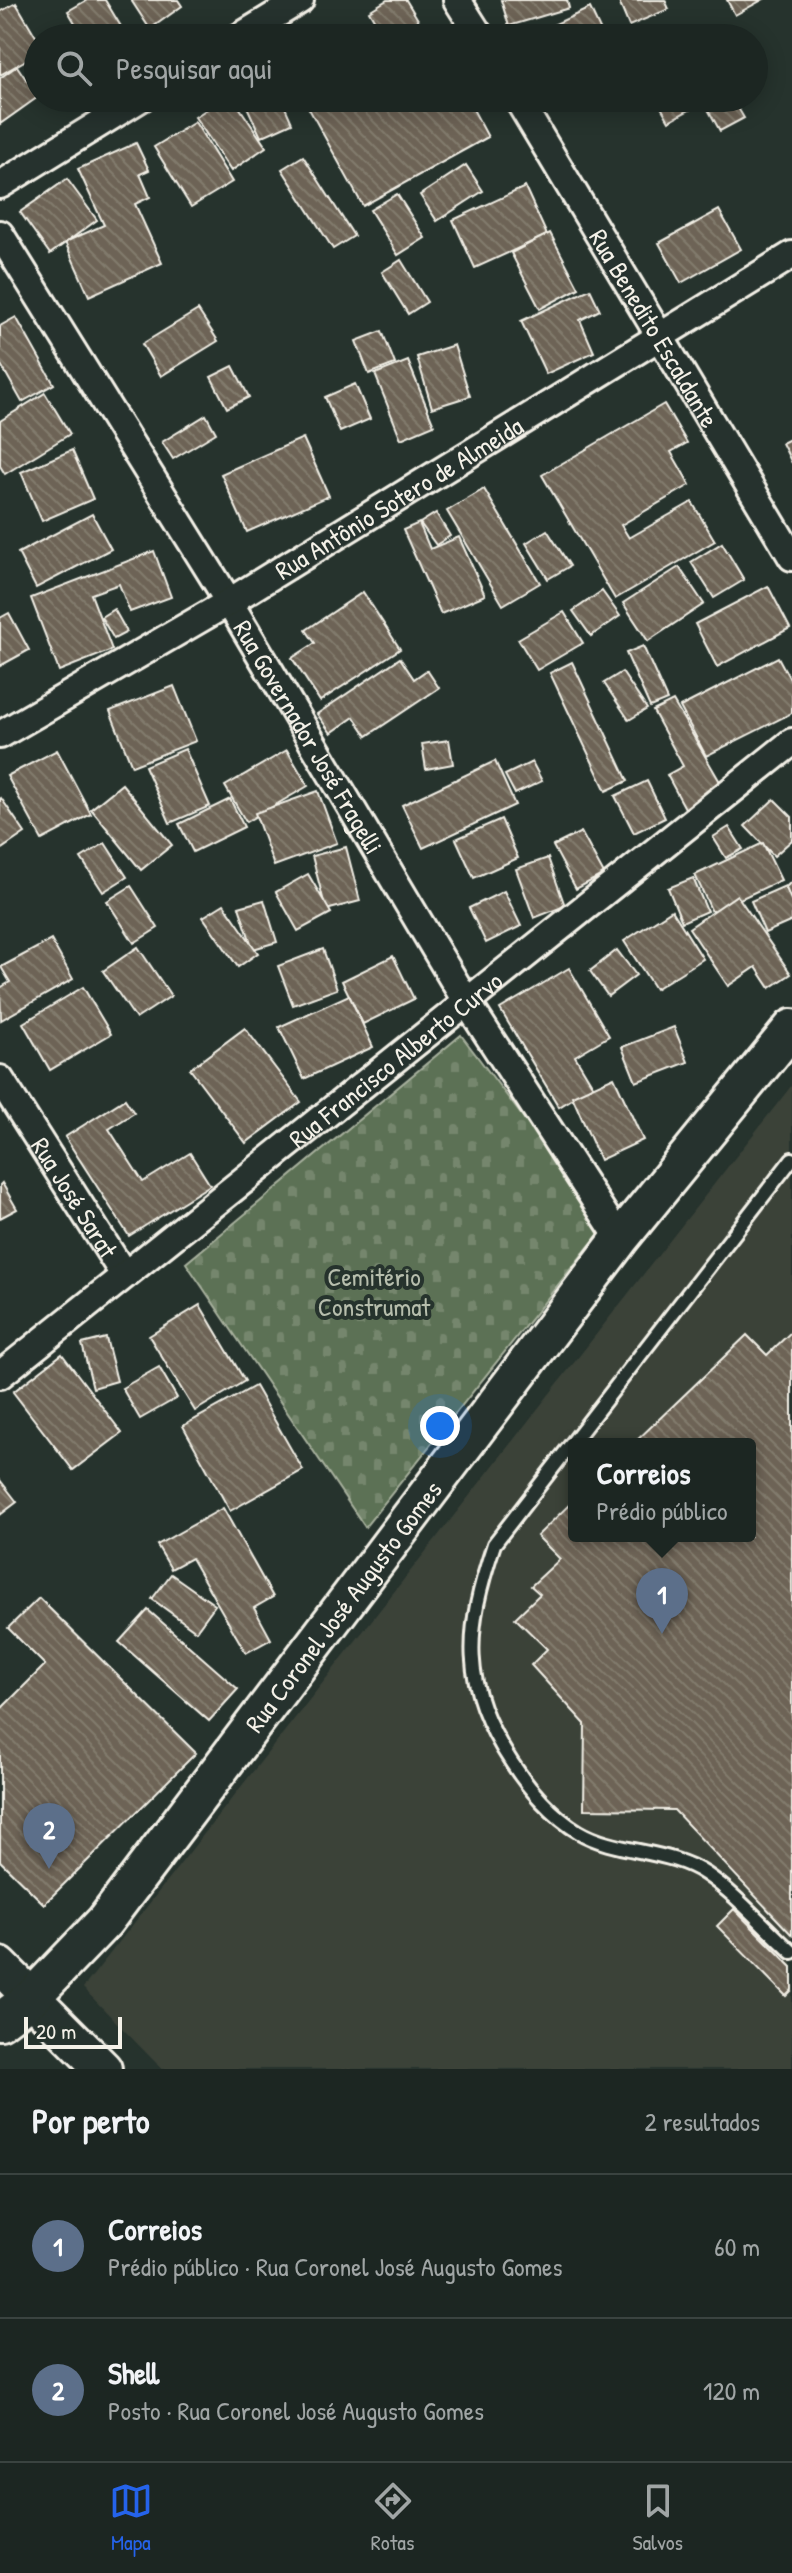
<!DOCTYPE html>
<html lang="pt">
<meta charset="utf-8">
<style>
:root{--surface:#1c2622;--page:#29322f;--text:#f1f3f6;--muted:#a0a5a5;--line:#3a4340;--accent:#2563eb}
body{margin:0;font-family:"Patrick Hand",sans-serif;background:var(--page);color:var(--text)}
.scale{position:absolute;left:24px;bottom:20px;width:98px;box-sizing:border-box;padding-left:8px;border:4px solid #f4f1e8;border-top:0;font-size:22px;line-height:28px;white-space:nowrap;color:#f4f1e8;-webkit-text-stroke:6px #26332d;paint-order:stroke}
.you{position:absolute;left:440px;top:1426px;width:28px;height:28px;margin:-20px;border:6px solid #fff;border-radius:50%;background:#1a73e8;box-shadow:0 0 0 12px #1a73e833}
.badge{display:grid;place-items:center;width:52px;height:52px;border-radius:50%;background:var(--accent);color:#fff;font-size:26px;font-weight:700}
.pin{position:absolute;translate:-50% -66px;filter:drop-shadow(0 2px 4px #0008)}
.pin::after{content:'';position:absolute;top:42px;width:28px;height:24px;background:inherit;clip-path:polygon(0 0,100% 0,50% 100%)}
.popup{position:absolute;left:568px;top:1438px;width:188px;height:104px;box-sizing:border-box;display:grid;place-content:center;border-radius:8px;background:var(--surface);filter:drop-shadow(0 2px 6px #0005);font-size:26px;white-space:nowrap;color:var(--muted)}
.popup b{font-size:30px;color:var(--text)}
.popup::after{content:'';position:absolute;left:50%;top:100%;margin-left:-16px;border:16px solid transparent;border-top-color:var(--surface)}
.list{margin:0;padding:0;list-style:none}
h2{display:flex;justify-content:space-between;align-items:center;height:104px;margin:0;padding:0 32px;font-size:34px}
h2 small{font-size:26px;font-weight:400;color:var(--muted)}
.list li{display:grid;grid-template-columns:52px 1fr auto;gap:24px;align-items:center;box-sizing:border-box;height:144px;padding:0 32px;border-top:2px solid var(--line)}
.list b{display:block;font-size:30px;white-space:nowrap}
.list p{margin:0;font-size:26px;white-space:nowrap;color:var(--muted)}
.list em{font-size:26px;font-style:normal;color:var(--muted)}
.icon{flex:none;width:44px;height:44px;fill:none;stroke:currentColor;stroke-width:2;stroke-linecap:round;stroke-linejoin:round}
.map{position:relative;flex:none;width:792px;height:2069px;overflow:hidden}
.search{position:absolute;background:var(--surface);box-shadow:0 4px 20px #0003;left:24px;right:24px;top:24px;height:88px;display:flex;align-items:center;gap:20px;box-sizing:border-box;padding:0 28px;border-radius:44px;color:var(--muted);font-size:30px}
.sheet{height:392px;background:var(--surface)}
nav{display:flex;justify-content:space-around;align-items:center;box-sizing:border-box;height:112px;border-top:2px solid var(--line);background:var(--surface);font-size:22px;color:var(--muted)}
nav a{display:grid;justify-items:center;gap:4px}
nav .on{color:var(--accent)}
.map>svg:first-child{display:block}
.built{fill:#3b4239;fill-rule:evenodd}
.cemetery{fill:url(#cemetery-stones);stroke:#a8b19e;stroke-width:2}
.building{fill:url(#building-back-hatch);stroke:#f4f1e8;stroke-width:2}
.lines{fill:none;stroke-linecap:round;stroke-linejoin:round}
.lane-casing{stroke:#f4f1e8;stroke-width:18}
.street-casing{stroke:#f4f1e8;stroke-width:32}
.secondary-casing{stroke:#f4f1e8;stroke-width:42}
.lane{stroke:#26332d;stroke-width:12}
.street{stroke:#26332d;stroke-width:26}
.secondary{stroke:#26332d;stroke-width:36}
.labels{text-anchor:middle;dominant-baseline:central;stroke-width:8;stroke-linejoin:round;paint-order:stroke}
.street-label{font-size:26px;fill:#f4f1e8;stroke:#26332d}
.park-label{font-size:26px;fill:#b7bead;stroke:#26332d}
</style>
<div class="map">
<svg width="792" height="2069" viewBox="0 0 792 2069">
<defs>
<pattern id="cemetery-stones" width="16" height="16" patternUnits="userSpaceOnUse" patternTransform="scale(2)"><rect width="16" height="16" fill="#5c7154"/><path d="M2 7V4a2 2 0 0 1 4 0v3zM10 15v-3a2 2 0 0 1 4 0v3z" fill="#74866d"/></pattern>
<pattern id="building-back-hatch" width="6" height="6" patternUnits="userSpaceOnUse" patternTransform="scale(2)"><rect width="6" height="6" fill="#6d6456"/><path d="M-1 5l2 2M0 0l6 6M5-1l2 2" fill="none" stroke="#827b6e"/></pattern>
</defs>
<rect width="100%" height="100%" fill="#26332d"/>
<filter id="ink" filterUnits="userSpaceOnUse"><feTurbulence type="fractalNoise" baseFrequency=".0125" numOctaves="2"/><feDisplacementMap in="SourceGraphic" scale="16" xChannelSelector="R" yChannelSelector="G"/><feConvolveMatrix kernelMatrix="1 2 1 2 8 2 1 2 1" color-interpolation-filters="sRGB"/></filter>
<g filter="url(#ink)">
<path class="built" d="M792 1085V2069H162L83 1988ZM574 1444H750V1536H574Z"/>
<path class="cemetery" d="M461 1035 605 1226 365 1527 186 1263Z"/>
<g class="building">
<path d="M87 0H105L128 38H84L68 11Z"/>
<path d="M131 0H178L182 6 150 29Z"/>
<path d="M387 0H406L425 31 412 38H385L369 11Z"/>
<path d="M501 0H567L569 8 509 26Z"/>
<path d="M624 0H665L669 9 629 26 619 2Z"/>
<path d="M727 0H762L735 15Z"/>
<path d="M16 3 38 40V53L0 75V12Z"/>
<path d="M590 8 604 38H542L538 32Z"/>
<path d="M369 22 381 38H348Z"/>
<path d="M324 27 330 38H305Z"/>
<path d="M17 66 38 97 0 124V78Z"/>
<path d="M224 98H233L266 147 231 171 195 117Z"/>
<path d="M243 98H281L292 123 261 137Z"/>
<path d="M297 98H316L302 106Z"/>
<path d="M325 98H467L488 137 363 206 308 107Z"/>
<path d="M660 98H732L744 118 720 131 704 102 669 121 657 100Z"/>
<path d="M195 122 232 182 191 207 154 147Z"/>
<path d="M136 143 149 170 140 174 150 197 135 204 162 263 89 296 65 242 104 225 78 169Z"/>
<path d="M303 156 354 236 333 249 282 169Z"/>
<path d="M466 165 483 191 437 221 420 195Z"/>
<path d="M67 179 97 220 50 254 20 212Z"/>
<path d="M525 187 547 235 475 268 453 220Z"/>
<path d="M397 194 425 238 398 255 370 210Z"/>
<path d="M719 210 741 249 681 283 659 243Z"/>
<path d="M550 233 579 288 540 309 511 253Z"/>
<path d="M401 260 427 302 408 314 382 272Z"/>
<path d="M590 289 600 310 580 320 594 352 546 374 521 321Z"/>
<path d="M198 310 218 341 161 376 142 344Z"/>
<path d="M16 317 54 384 22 402 0 363V326Z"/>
<path d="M382 331 395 364 369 374 356 341Z"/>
<path d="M454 345 470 396 432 408 417 357Z"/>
<path d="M408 361 434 425 401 439 375 374Z"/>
<path d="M233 366 249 397 227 408 211 377Z"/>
<path d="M355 384 370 419 340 432 325 397Z"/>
<path d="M45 393 70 434 5 474 0 466V421Z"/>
<path d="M664 404 687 443 671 452 690 485 621 525 629 538 692 502 715 541 615 599 542 475Z"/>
<path d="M206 415 216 433 173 459 162 442Z"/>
<path d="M303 438 329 496 247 532 221 474Z"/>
<path d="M792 438V463L782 443Z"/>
<path d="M72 450 93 499 42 521 21 472Z"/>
<path d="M484 489 540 583 503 605 447 511Z"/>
<path d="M436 513 450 536 436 545 420 523Z"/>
<path d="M92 514 111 549 36 588 18 553Z"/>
<path d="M419 523 430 549 459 537 485 595 441 614 403 530Z"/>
<path d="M547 530 570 566 548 579 526 543Z"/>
<path d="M722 543 744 580 714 598 691 562Z"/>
<path d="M154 551 171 597 130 612 119 584 91 594 112 650 59 671 31 598Z"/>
<path d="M679 567 704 604 648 641 623 603Z"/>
<path d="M768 586 790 628 717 667 695 624Z"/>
<path d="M602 591 620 616 591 636 573 611Z"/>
<path d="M363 592 400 649 320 701 292 658 315 643 306 630Z"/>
<path d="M114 609 127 632 114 639 101 617Z"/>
<path d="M564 612 583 643 537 670 518 639Z"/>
<path d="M9 613 29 650 0 666V618Z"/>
<path d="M643 646 667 700 650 707 626 653Z"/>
<path d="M778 657 792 683V713L706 756 680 707Z"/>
<path d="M400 658 414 679 427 670 439 688 367 736 354 717 331 733 317 714Z"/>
<path d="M572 662 628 781 606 791 550 673Z"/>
<path d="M622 672 647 709 629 720 604 683Z"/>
<path d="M174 686 196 741 132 766 110 711Z"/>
<path d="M673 701 726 792 687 812 667 775 683 766 653 711Z"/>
<path d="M449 740 453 764 426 769 422 744Z"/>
<path d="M185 749 210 806 170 823 145 766Z"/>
<path d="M57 750 91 814 42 840 7 776Z"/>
<path d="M287 750 308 786 246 822 225 786Z"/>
<path d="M495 761 515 805 423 848 402 805Z"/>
<path d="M532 762 542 781 515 794 505 775Z"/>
<path d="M647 781 665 818 634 833 615 796Z"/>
<path d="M122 784 172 845 141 870 91 809Z"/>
<path d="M318 791 337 843 274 866 255 813Z"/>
<path d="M1 798 25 833 0 850V799Z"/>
<path d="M230 799 244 827 193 852 179 824Z"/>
<path d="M774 799 792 817V840L774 856 745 826Z"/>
<path d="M501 819 518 858 474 878 456 839Z"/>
<path d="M729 827 743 849 726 858 713 837Z"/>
<path d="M581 832 604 874 576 889 553 846Z"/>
<path d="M105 843 127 877 103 892 81 858Z"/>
<path d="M763 843 781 880 712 912 695 875Z"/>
<path d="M346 847 360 901 326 910 312 856Z"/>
<path d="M548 858 565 906 534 918 516 869Z"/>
<path d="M308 874 331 913 298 931 276 892Z"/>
<path d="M693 878 707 911 682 922 668 888Z"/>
<path d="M792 881V901L782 891Z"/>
<path d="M131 886 158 928 134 943 107 901Z"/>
<path d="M785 886 792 902V921L765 933 751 901Z"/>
<path d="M504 891 521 926 486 943 469 908Z"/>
<path d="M737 895 791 974 770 988 756 967 728 986 689 928Z"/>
<path d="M264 900 277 942 253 949 239 907Z"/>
<path d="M224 904 258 953 238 967 203 917Z"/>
<path d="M672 910 703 959 655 989 624 941Z"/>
<path d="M51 940 73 979 1 1020 0 988 10 982 1 967Z"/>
<path d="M138 947 171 996 136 1019 103 971Z"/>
<path d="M323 949 337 989 293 1005 278 966Z"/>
<path d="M617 950 636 975 608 996 590 971Z"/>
<path d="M393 956 414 999 363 1024 342 981Z"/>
<path d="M569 968 609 1036 575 1056 593 1086 559 1107 500 1009Z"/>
<path d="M83 987 111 1034 50 1070 23 1023Z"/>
<path d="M349 995 373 1047 304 1079 279 1027Z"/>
<path d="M674 1027 688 1062 636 1082 622 1047Z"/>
<path d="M245 1028 301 1102 246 1143 190 1069Z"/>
<path d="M614 1077 643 1140 600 1160 572 1096Z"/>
<path d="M125 1099 134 1113 109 1129 143 1182 190 1153 210 1185 129 1236 65 1137Z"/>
<path d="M2 1183 17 1209 0 1218V1185Z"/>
<path d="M200 1305 245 1381 195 1411 149 1336Z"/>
<path d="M792 1331V1935L674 1810 584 1809 585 1724 531 1665 547 1649 515 1618 540 1594 531 1586 560 1559 537 1536 574 1500V1536H750V1444H633L747 1335 767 1355Z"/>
<path d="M106 1338 117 1381 93 1388 82 1344Z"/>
<path d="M62 1354 122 1433 73 1470 13 1392Z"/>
<path d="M159 1367 177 1398 140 1419 122 1388Z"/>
<path d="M255 1386 303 1470 230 1511 183 1426Z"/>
<path d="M0 1480 17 1502 0 1515Z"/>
<path d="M223 1508 273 1597 254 1608 271 1639 246 1653 191 1558 171 1569 157 1545Z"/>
<path d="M171 1574 215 1605 196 1631 152 1599Z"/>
<path d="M39 1598 196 1753 44 1904 0 1861V1710L45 1665 8 1628Z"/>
<path d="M148 1610 238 1689 209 1721 119 1642Z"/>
<path d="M734 1909 792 1967V1990L786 1996 717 1926Z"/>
</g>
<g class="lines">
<defs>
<path id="lane" d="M792 1159 494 1544C465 1631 460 1684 512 1763 528 1788 553 1817 579 1832 616 1854 670 1849 706 1874 737 1895 764 1927 792 1952"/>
<g id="street">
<path d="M457 0 481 38"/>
<path d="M238 38 300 0"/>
<path id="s1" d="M517 98 792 557"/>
<path d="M0 185 141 98"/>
<path id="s2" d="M0 234 229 602 466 1001 620 1239"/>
<path id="s3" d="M0 735 229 602 792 255"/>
<path id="s4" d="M0 1079 123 1273"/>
<path id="s5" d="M0 1375 792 742"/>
</g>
<g id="secondary">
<path d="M0 1966 103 2069"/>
<path id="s6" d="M0 2021 31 1998 105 1921 620 1239 792 1028"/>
</g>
</defs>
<use href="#lane" class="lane-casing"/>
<use href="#street" class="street-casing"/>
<use href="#secondary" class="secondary-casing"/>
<use href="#lane" class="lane"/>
<use href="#street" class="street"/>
<use href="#secondary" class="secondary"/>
</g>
</g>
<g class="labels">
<g class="street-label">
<text stroke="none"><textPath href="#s1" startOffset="268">Rua Benedito Escaldante</textPath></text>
<text stroke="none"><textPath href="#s3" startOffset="464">Rua Antônio Sotero de Almeida</textPath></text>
<text stroke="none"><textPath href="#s2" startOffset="590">Rua Governador José Fragelli</textPath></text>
<text stroke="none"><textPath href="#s5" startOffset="506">Rua Francisco Alberto Curvo</textPath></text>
<text stroke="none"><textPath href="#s4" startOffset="140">Rua José Sarat</textPath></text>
<text stroke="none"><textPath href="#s6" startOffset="540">Rua Coronel José Augusto Gomes</textPath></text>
</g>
<g class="park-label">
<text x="374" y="1276">Cemitério<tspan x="374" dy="30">Construmat</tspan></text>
</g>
</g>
</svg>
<div class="scale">20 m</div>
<div class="you"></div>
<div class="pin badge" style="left:662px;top:1634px;background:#5c6f8a">1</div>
<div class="popup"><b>Correios</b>Prédio público</div>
<div class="pin badge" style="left:49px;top:1869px;background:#5c6f8a">2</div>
<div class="search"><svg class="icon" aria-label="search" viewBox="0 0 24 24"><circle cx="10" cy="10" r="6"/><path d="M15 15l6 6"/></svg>Pesquisar aqui</div>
</div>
<section class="sheet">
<h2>Por perto<small>2 resultados</small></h2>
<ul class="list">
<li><span class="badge" style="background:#5c6f8a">1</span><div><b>Correios</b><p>Prédio público · Rua Coronel José Augusto Gomes</p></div><em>60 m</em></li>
<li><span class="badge" style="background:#5c6f8a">2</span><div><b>Shell</b><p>Posto · Rua Coronel José Augusto Gomes</p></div><em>120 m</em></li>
</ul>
</section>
<nav>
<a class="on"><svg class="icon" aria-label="map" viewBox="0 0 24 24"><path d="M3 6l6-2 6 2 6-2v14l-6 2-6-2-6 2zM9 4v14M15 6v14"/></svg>Mapa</a>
<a><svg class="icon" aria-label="directions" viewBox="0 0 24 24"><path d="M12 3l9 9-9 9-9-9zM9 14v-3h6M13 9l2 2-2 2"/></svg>Rotas</a>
<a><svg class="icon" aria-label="saved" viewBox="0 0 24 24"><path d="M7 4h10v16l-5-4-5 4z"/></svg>Salvos</a>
</nav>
